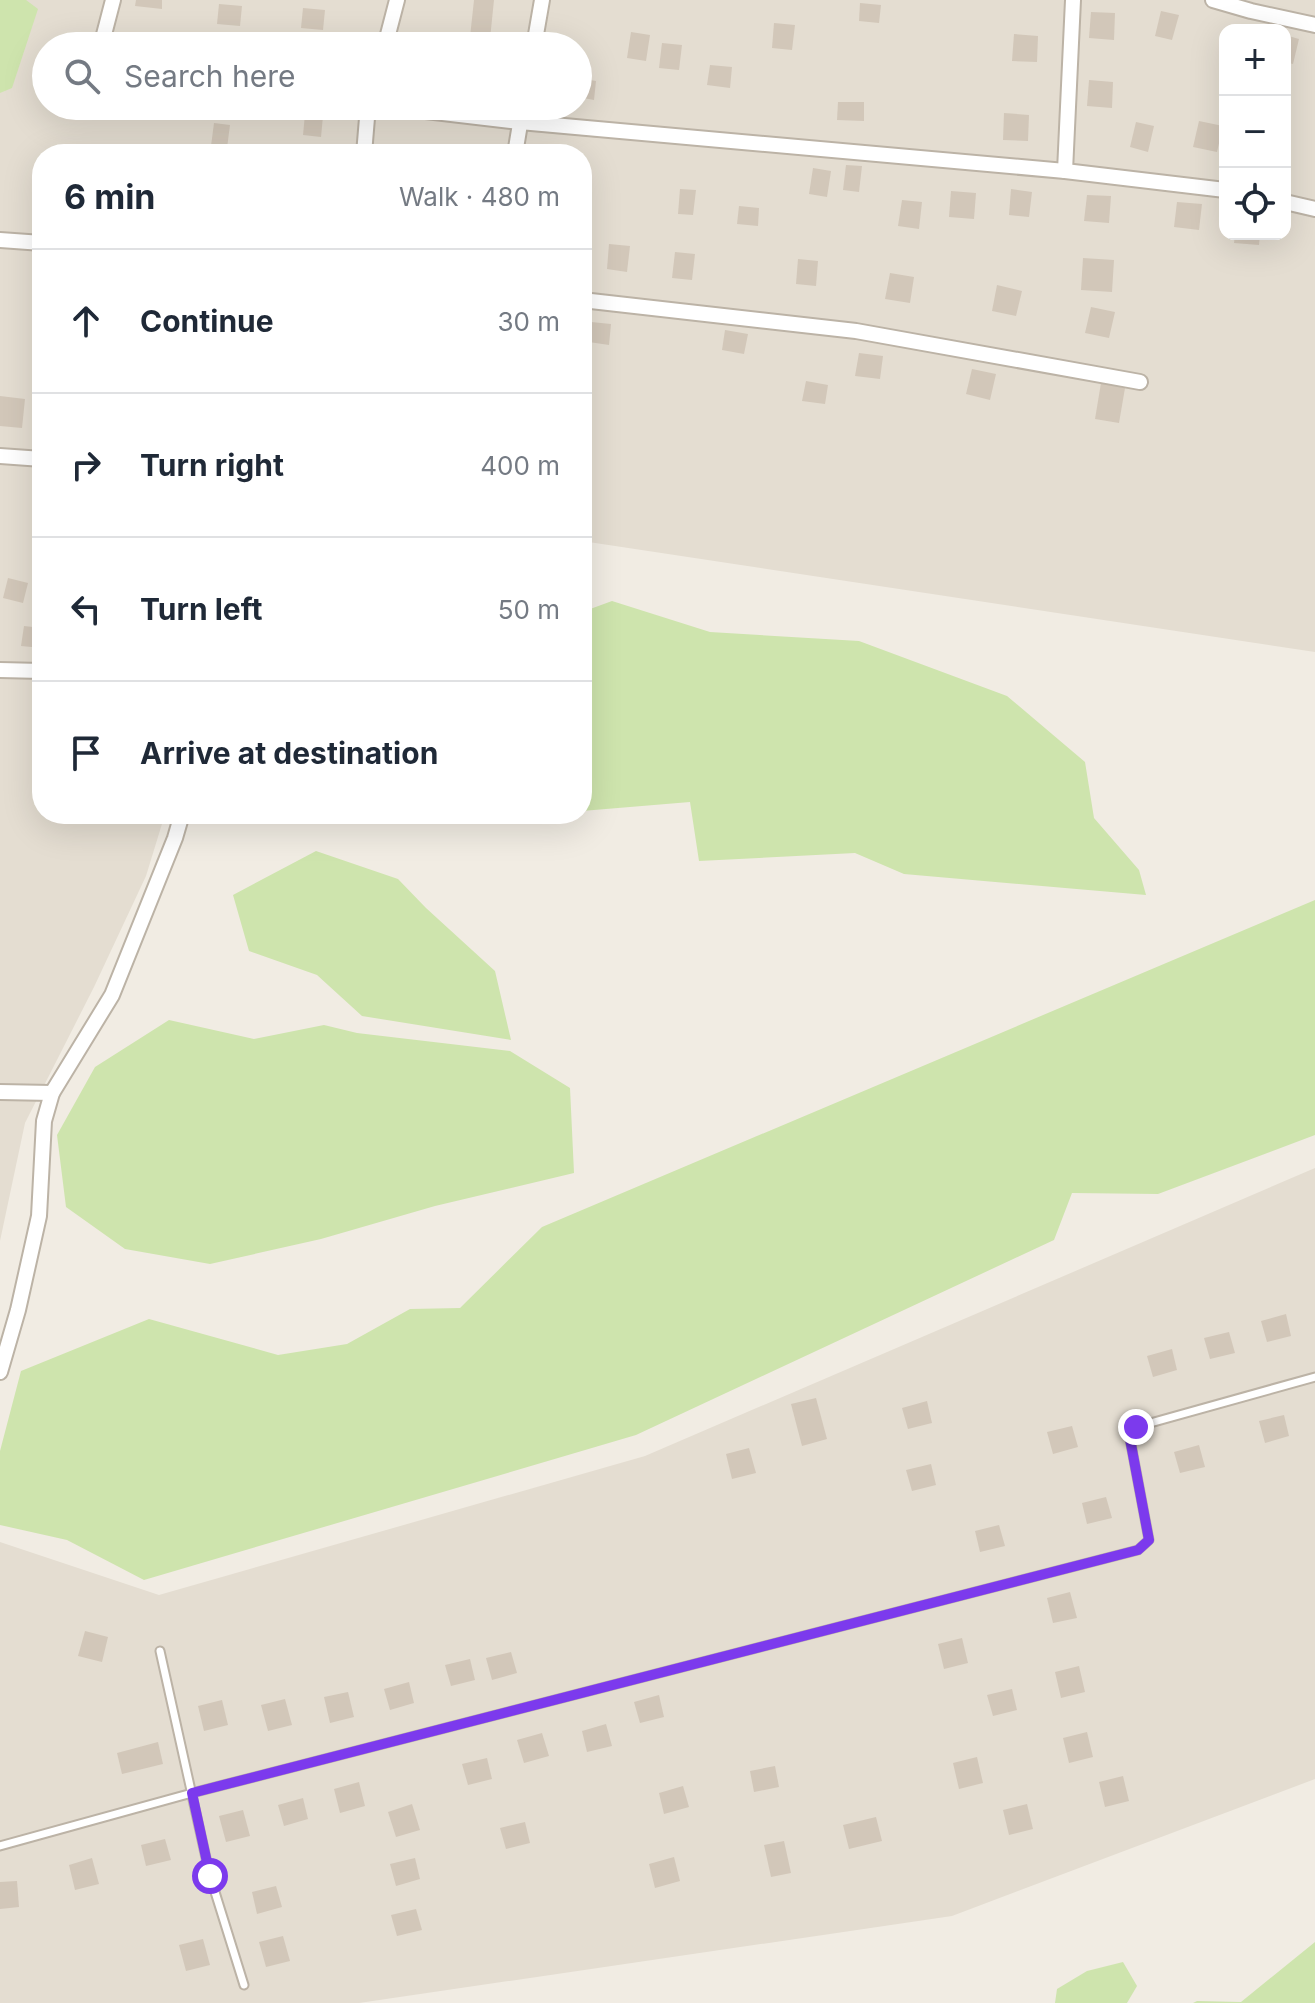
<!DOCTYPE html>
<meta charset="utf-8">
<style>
:root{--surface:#fff;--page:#f2f2f3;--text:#1f2937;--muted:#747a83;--line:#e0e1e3}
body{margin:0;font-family:Inter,sans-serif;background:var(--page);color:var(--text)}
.controls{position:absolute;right:24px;top:24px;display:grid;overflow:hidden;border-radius:16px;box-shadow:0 8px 32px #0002}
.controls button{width:72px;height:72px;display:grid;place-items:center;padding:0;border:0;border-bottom:2px solid var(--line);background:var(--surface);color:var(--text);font:40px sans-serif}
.stop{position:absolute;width:24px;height:24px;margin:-18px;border:6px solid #7c3aed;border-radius:50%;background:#fff}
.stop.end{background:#7c3aed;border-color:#fff;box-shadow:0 2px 8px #0008}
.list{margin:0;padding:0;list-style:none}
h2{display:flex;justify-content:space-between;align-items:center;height:104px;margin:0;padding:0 32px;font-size:34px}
h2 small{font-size:26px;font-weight:400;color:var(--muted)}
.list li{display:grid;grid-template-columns:52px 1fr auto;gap:24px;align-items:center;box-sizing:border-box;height:144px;padding:0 32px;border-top:2px solid var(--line)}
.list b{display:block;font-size:30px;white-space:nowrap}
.list em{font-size:26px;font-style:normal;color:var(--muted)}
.icon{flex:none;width:44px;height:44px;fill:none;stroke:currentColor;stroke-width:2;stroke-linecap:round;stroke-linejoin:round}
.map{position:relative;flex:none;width:1315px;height:2003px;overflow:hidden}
.search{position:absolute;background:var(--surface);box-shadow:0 8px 32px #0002;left:32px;top:32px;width:560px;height:88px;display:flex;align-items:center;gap:20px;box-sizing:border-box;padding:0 28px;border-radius:44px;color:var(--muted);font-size:30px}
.panel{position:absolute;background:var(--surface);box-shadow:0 8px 32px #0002;left:32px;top:144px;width:560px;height:680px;border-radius:32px}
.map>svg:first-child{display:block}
.residential{fill:#e4ddd1;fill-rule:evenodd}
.green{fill:#cee4ad}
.building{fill:#d2c7b9}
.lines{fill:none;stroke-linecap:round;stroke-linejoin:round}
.lane-casing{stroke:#bcb3a6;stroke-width:11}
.street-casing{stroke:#bcb3a6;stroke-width:18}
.lane{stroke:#fff;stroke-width:7}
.street{stroke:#fff;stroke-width:14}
.route{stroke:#7c3aed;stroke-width:10}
</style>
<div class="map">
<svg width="1315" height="2003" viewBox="0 0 1315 2003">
<rect width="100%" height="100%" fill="#f1ece3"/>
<g class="residential">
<path d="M0 0H1315V652L582 541V154H42V814H165L146 876 94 987 25 1123 0 1241ZM1225 30H1285V234H1225ZM46 46H578V106H46Z"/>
<path d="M1315 1168V1779L952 1916 359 2003H0V1542L159 1595 645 1456Z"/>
</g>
<g class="green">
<path d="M0 0H26L38 9 12 88 0 93Z"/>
<path d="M612 601 710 632 859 641 1007 696 1085 762 1094 818 1139 870 1146 895 904 874 855 853 699 861 690 802 582 811V612Z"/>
<path d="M316 851 398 879 426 908 495 971 511 1040 362 1016 317 975 249 951 233 895Z"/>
<path d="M1315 900V1135L1158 1194 1072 1193 1054 1240 636 1435 144 1580 67 1540 0 1525V1451L21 1371 149 1319 278 1355 347 1344 410 1309 460 1308 542 1227Z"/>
<path d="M169 1020 254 1039 324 1025 357 1033 510 1051 570 1088 574 1173 435 1206 321 1239 210 1264 125 1249 66 1207 57 1135 95 1067Z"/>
<path d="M1315 1942V2003H1193L1197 2001 1241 2002Z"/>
<path d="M1123 1962 1137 1986 1127 2003H1055L1057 1989 1087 1971Z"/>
</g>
<g class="building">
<path d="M136 0H162V9L135 6Z"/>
<path d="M474 0H494L490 39 470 37Z"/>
<path d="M860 3 881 5 879 23 859 21Z"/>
<path d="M219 4 242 6 240 26 217 24Z"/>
<path d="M303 8 325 10 323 30 301 28Z"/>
<path d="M1161 11 1179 15 1172 40 1155 36Z"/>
<path d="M1091 12 1115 13 1114 40 1089 38Z"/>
<path d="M774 23 795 25 792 50 772 48Z"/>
<path d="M631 32 650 35 646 61 627 58Z"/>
<path d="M1014 34 1038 36 1037 62 1012 61Z"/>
<path d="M1285 35 1299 39 1293 64 1285 62Z"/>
<path d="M244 37 258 39V46H243Z"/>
<path d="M662 43 682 45 679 70 659 68Z"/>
<path d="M710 65 732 67 730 88 707 85Z"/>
<path d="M578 78 596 81 594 100 578 97Z"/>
<path d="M1089 80 1113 82 1112 108 1087 106Z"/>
<path d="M838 102H864V121L837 120Z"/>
<path d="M179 106H202L200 119 177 117Z"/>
<path d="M1004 113 1029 115 1028 141 1003 140Z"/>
<path d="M305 114 323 116 321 137 303 135Z"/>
<path d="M1199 121 1223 126 1217 152 1193 147Z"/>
<path d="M1136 122 1154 126 1148 152 1130 147Z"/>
<path d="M214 123 230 125 227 148 211 146Z"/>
<path d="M846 165 862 166 859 192 843 190Z"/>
<path d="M813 168 831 171 827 197 809 194Z"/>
<path d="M680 189 696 190 693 215 678 214Z"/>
<path d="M1011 189 1032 192 1029 217 1009 215Z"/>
<path d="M951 191 976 193 974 219 949 217Z"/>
<path d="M1087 195 1111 196 1109 223 1084 221Z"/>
<path d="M902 200 922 202 919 229 898 226Z"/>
<path d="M1177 202 1202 204 1199 230 1174 227Z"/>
<path d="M739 206 759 208 758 226 737 224Z"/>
<path d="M1235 234H1260L1259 245 1234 243Z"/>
<path d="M609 244 630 246 627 272 607 269Z"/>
<path d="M675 252 695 254 692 280 672 278Z"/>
<path d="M1083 258 1114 260 1112 292 1081 290Z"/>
<path d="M798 259 818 261 816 286 796 284Z"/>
<path d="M890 273 914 277 910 303 885 299Z"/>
<path d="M997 285 1022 291 1016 316 992 311Z"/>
<path d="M1091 307 1115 312 1109 338 1085 333Z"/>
<path d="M591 322 611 324 609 345 589 342Z"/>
<path d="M725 330 748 334 744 354 722 350Z"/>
<path d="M859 353 883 356 880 379 855 376Z"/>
<path d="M972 369 996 374 990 400 966 394Z"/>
<path d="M806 381 828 385 825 404 802 401Z"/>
<path d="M1101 383 1125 388 1119 423 1095 419Z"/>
<path d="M0 396 25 399 22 428 0 426Z"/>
<path d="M8 578 28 583 23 603 3 598Z"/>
<path d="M24 626 42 628V648L21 646Z"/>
<path d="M1286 1314 1291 1336 1267 1342 1261 1321Z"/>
<path d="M1229 1332 1235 1353 1210 1359 1204 1338Z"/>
<path d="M1172 1349 1177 1370 1153 1377 1147 1356Z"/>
<path d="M816 1398 827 1439 802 1446 791 1404Z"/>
<path d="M927 1401 932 1423 908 1429 902 1408Z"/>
<path d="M1284 1415 1289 1436 1265 1443 1259 1421Z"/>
<path d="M1072 1426 1078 1447 1053 1454 1047 1432Z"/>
<path d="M1199 1445 1205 1467 1180 1473 1174 1452Z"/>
<path d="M749 1448 756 1473 732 1479 726 1454Z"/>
<path d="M931 1464 936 1485 912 1491 906 1470Z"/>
<path d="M1106 1497 1112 1518 1087 1524 1082 1503Z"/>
<path d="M999 1525 1005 1546 980 1552 975 1531Z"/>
<path d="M1070 1592 1077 1618 1053 1623 1047 1598Z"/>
<path d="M85 1631 108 1637 102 1662 78 1656Z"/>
<path d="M962 1638 968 1663 944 1669 938 1644Z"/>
<path d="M511 1652 517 1673 492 1680 486 1658Z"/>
<path d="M470 1659 475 1680 451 1686 445 1665Z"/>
<path d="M1079 1666 1085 1692 1061 1698 1055 1672Z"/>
<path d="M409 1682 414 1703 390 1710 384 1689Z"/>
<path d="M1012 1689 1017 1710 993 1716 987 1695Z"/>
<path d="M348 1692 354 1717 330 1723 324 1697Z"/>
<path d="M659 1695 664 1717 640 1723 634 1702Z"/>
<path d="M285 1699 292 1725 268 1731 261 1705Z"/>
<path d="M222 1700 228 1725 204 1731 198 1706Z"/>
<path d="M606 1724 612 1746 587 1752 582 1731Z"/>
<path d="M1087 1732 1093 1757 1069 1763 1063 1738Z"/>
<path d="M542 1733 549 1756 524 1763 517 1740Z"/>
<path d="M158 1742 163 1764 122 1774 117 1753Z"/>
<path d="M977 1757 983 1783 959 1789 953 1763Z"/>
<path d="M487 1758 492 1779 468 1785 462 1764Z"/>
<path d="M775 1766 779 1787 754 1792 750 1771Z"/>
<path d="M1123 1776 1129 1801 1105 1807 1099 1782Z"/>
<path d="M359 1782 365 1806 340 1813 334 1789Z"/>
<path d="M683 1786 689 1807 664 1814 659 1793Z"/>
<path d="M303 1798 308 1819 284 1826 278 1805Z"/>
<path d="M412 1804 420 1830 396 1837 388 1812Z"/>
<path d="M1027 1804 1033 1829 1009 1835 1003 1810Z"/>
<path d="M243 1810 250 1836 226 1842 219 1816Z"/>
<path d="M876 1817 882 1841 849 1849 843 1825Z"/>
<path d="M525 1822 530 1843 506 1849 500 1828Z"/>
<path d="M165 1839 171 1860 146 1866 141 1845Z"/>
<path d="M784 1841 791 1873 771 1877 764 1845Z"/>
<path d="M674 1857 680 1881 655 1888 649 1864Z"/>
<path d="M92 1858 99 1884 75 1890 69 1865Z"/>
<path d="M415 1858 420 1879 396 1886 390 1864Z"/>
<path d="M17 1881 19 1907 0 1909V1882Z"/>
<path d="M276 1886 282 1907 257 1914 252 1892Z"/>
<path d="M416 1909 422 1930 397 1936 391 1915Z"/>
<path d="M283 1936 290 1961 266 1967 259 1942Z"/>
<path d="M203 1939 210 1965 186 1971 179 1945Z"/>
</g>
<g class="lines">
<defs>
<g id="lane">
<path d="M160 1651 210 1876 244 1985"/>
<path d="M0 1846 192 1793 1138 1550 1149 1540 1130 1439 1136 1427 1315 1377"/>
</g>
<g id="street">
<path d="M1213 0 1251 11 1315 25"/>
<path d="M101 46 113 0"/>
<path d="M385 46 397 0"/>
<path d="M534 46 542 0"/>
<path d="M383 106 520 122 1065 171 1225 190"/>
<path d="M364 154 368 106"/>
<path d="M515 154 523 106"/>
<path d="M1065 171 1073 0"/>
<path d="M1285 202 1315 209"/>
<path d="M0 240 42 243"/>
<path d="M582 300 856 331 1140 382"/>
<path d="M0 456 42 459"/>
<path d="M0 670 42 671"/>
<path d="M0 1092 52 1093"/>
<path d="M0 1372 18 1310 39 1216 44 1121 52 1093 112 995 175 838 182 814"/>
</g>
</defs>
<use href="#lane" class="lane-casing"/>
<use href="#street" class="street-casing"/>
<use href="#lane" class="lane"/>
<use href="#street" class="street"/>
</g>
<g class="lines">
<path class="route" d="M210 1876 192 1793 1138 1550 1149 1540 1130 1439 1136 1427"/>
</g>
</svg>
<div class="controls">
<button>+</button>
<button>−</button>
<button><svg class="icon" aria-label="locate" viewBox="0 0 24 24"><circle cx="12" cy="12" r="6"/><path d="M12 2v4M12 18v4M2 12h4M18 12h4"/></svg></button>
</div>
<div class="stop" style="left:210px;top:1876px"></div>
<div class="stop end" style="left:1136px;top:1427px"></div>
<div class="search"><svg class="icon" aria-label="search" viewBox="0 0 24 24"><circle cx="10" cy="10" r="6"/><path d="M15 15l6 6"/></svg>Search here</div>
<section class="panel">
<h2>6 min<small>Walk · 480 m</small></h2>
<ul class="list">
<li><svg class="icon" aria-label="ahead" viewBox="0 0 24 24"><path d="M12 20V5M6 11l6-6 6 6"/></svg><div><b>Continue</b></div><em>30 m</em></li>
<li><svg class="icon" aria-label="right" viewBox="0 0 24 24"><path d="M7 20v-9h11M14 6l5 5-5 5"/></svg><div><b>Turn right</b></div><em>400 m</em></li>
<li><svg class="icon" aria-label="left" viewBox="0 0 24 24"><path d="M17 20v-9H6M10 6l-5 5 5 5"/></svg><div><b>Turn left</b></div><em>50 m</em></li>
<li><svg class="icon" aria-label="arrive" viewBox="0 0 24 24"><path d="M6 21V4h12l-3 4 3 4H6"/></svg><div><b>Arrive at destination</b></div></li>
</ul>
</section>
</div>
